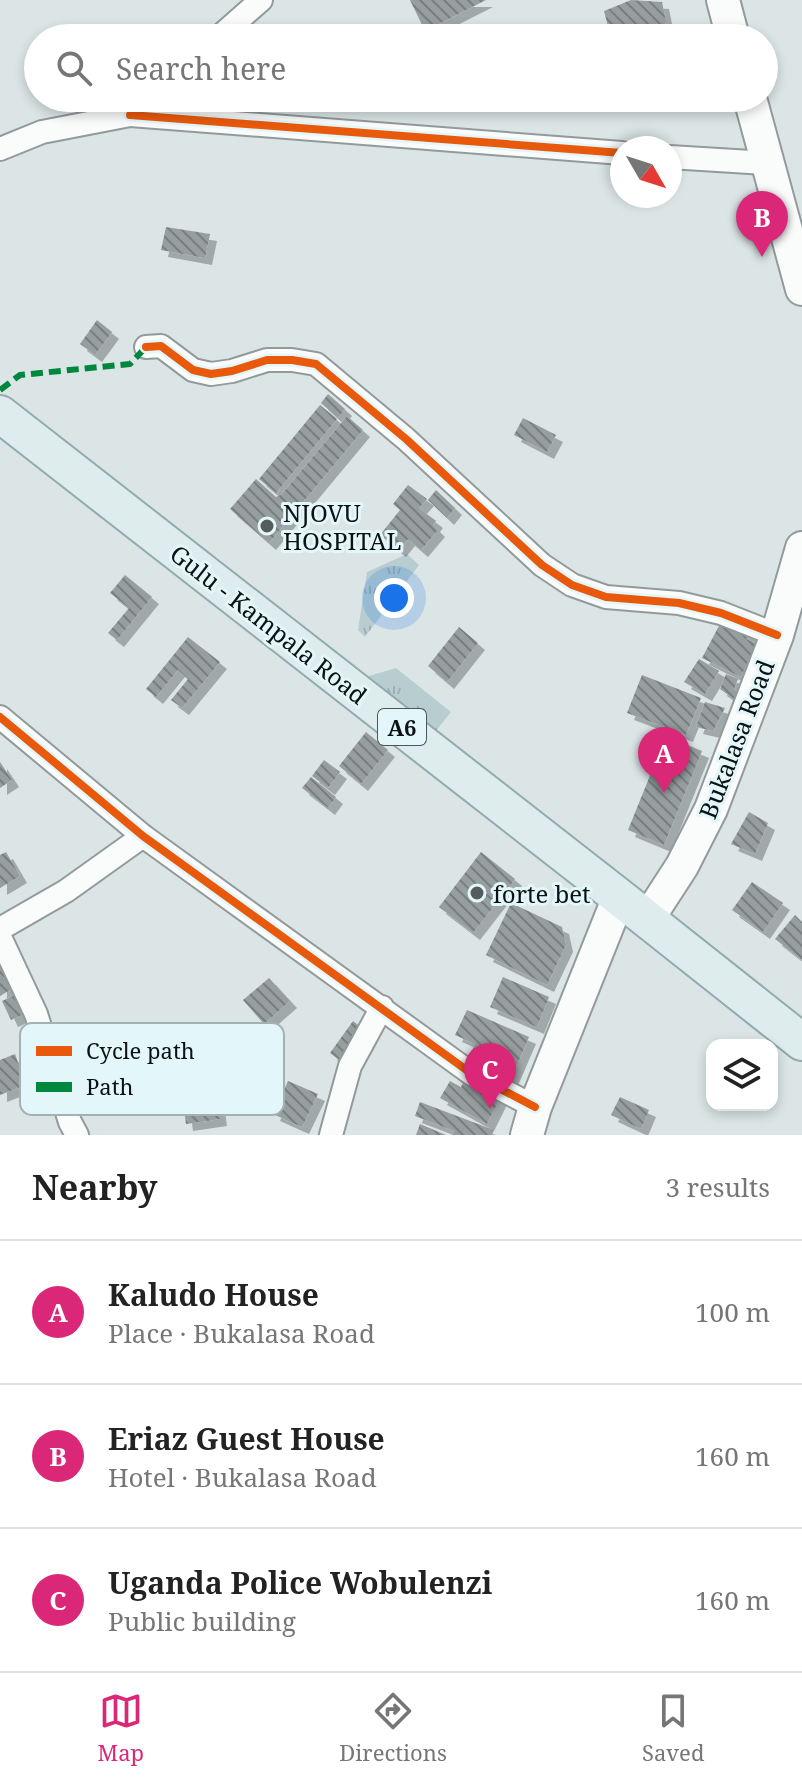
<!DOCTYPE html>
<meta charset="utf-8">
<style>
:root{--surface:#fff;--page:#f6f6f6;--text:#222;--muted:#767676;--line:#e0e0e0;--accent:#db2777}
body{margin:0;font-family:"Noto Serif",serif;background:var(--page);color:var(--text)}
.controls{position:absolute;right:24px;bottom:24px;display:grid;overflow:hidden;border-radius:16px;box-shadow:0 4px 12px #0003}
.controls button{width:72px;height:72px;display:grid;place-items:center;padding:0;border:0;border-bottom:2px solid var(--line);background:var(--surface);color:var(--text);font:40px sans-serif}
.compass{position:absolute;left:610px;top:136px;width:72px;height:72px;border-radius:50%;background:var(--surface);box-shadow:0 4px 12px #0003;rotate:129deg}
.you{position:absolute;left:394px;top:598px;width:28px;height:28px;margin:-20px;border:6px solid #fff;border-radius:50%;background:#1a73e8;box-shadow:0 0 0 12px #1a73e833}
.badge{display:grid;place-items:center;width:52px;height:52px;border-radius:50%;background:var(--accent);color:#fff;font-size:26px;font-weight:700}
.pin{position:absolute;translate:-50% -66px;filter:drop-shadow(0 2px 4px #0008)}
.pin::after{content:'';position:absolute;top:42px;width:28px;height:24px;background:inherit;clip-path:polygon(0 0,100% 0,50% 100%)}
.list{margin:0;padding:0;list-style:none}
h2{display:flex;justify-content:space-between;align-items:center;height:104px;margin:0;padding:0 32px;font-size:34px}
h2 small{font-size:26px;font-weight:400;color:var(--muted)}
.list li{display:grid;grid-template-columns:52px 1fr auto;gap:24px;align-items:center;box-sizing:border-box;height:144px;padding:0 32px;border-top:2px solid var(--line)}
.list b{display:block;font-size:30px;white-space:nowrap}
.list p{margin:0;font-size:26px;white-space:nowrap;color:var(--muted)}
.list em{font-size:26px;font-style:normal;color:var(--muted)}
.icon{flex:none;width:44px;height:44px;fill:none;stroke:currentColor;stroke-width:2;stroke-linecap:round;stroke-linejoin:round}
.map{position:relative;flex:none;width:802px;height:1135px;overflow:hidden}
.search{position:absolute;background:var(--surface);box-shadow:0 4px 12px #0003;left:24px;right:24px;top:24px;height:88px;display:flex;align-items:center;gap:20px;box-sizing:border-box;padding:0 28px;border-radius:44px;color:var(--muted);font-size:30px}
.sheet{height:536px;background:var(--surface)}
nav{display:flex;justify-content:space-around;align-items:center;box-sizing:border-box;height:112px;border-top:2px solid var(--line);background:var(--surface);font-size:22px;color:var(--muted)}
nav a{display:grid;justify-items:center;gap:4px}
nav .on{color:var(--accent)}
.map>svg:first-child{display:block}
.grass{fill:url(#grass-tufts)}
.building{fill:url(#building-back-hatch);filter:url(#shadow)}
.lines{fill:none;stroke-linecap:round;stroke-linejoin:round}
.street-casing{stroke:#929a9b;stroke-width:26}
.secondary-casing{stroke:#929a9b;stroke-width:36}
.primary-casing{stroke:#91abae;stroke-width:40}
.street{stroke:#fafbfb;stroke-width:22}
.secondary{stroke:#fafbfb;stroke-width:32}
.primary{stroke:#deecee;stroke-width:36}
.quiet{stroke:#00873e;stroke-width:6;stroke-dasharray:12 6;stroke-linecap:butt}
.cycleway-casing{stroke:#e3f6f9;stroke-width:13}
.cycleway{stroke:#e8590c;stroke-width:8}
.poi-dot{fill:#545c5d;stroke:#e3f6f9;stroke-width:3}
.labels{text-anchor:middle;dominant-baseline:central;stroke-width:6;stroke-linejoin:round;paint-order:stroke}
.shield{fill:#e3f6f9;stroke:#4c5658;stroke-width:2}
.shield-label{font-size:22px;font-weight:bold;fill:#0c1213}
.poi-label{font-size:24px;fill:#0c1213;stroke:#e3f6f9;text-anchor:start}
.street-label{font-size:24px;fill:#0c1213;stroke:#e3f6f9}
.key{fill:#e3f6f9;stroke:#a2b2b4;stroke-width:2}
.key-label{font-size:22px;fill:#0c1213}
</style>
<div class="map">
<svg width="802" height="1135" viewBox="0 0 802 1135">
<defs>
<pattern id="grass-tufts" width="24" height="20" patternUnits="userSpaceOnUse" patternTransform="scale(2)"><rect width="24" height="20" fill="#b8cdd0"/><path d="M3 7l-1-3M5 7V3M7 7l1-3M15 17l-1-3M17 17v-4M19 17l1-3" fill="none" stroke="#9dafb2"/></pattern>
<pattern id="building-back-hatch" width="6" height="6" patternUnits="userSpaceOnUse" patternTransform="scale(2)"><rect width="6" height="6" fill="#969e9f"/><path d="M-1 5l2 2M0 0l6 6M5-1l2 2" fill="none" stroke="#797f80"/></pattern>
<filter id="shadow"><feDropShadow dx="7" dy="7" stdDeviation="0" flood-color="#0004"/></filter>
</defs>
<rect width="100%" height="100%" fill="#dbe5e6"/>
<g class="grass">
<path d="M407 554 419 565 365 637 358 630 367 572Z"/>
<path d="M396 668 451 712 431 737 364 682 369 676Z"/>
</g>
<g class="building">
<path d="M410 0H486L425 31Z"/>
<path d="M631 0 662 2 666 22 657 36 611 38 604 11Z"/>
<path d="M166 227 210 234 205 258 161 250Z"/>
<path d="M97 320 112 332 95 355 80 344Z"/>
<path d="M328 394 345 409 338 418 321 403Z"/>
<path d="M320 405 337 419 276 493 259 479Z"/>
<path d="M347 416 363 430 269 543 230 509 256 479 276 497 282 494Z"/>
<path d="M523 418 556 435 547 452 514 435Z"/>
<path d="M408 485 427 499 419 508 436 521 433 525 438 530 421 550 408 539 399 550 380 535 400 510 393 504Z"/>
<path d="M436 490 455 508 447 518 428 500Z"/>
<path d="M125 575 152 597 117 640 108 633 129 608 110 593Z"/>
<path d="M721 622 750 632 746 639 756 643 741 677 702 658Z"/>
<path d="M459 627 478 643 447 682 428 666Z"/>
<path d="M188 637 220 662 182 708 171 700 188 679 178 670 156 697 146 689Z"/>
<path d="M699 659 719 671 705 694 684 682Z"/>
<path d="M726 674 738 679 734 689 739 693 734 699 720 689Z"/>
<path d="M642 675 701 698 686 735 627 713Z"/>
<path d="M705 702 725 708 713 731 696 727Z"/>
<path d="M366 732 388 750 361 784 339 766Z"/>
<path d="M666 736 702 751 664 845 628 830Z"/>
<path d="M324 760 340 772 328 788 312 776Z"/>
<path d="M0 762 12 780 0 788Z"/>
<path d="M311 777 336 797 328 808 302 788Z"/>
<path d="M749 812 768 823 755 854 731 844Z"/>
<path d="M6 852 20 876 0 888V855Z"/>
<path d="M481 852 515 879 473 933 439 907Z"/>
<path d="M752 882 783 903 763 932 732 910Z"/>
<path d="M511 903 562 927 566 945 547 985 486 955Z"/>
<path d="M795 915 802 922V960L775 939Z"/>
<path d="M0 967 12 989 0 996Z"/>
<path d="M503 977 549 997 537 1027 490 1007Z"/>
<path d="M269 978 290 1001 264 1024 243 1000Z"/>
<path d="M15 995 24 1014 11 1020 2 1001Z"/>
<path d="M467 1010 529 1037 509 1083 466 1064 475 1044 455 1035Z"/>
<path d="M353 1021 365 1030 342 1062 330 1053Z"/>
<path d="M15 1054 26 1085 0 1095V1060Z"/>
<path d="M465 1079 500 1098 487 1124 440 1098 450 1081 461 1087Z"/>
<path d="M288 1081 318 1094 302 1127 273 1114Z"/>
<path d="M215 1084 220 1119 186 1124 181 1089Z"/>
<path d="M620 1097 649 1110 641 1129 611 1115Z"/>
<path d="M420 1102 494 1130 492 1135H452L454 1131 415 1116Z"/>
<path d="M420 1124 446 1135H416Z"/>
</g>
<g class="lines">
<defs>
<g id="street">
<path d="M218 38 261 0"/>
<path d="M130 115 622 153"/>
<path d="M0 149 42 132 130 115 149 98"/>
<path d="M670 157 766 163"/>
<path d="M146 347 161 346 193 370 211 374 232 371 267 360H292L316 364 406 439 542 565 572 585 606 597 679 603 721 613 777 635"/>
<path d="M0 717 143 836 472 1074 535 1107"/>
<path d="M0 929 66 891 143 836"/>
<path d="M0 937 36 1014 70 1122 77 1135"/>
<path d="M331 1135 350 1066 382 1007"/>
</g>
<g id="secondary">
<path d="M723 0 733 38"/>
<path d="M750 98 802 289"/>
<path d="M647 920 682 866 711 809 777 635 802 548"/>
<path d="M527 1135 535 1107 619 897"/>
</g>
<path id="primary" d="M0 414 619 897 802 1042"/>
</defs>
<use href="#street" class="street-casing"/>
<use href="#secondary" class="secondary-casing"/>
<use href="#primary" class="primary-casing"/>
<use href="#street" class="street"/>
<use href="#secondary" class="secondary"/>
<use href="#primary" class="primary"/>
<path class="quiet" d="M0 390 20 375 130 364 146 347"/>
<defs>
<g id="cycleway">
<path d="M130 115 622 153"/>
<path d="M146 347 161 346 193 370 211 374 232 371 267 360H292L316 364 406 439 542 565 572 585 606 597 679 603 721 613 777 635"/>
<path d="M0 717 143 836 472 1074 535 1107"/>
</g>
</defs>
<use href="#cycleway" class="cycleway-casing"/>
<use href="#cycleway" class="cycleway"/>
</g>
<g class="poi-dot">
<circle cx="267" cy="526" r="8"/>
<circle cx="477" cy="893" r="8"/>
</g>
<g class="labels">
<rect class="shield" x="378" y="709" width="48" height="36" rx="6"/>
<g class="shield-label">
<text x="402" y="727">A6</text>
</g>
<g class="poi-label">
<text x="283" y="512">NJOVU<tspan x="283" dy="28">HOSPITAL</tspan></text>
<text x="493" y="893">forte bet</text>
</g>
<g class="street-label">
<text transform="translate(269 624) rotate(38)">Gulu - Kampala Road</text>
<text transform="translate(736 739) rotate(-69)">Bukalasa Road</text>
</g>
</g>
<rect x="20" y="1023" width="264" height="92" rx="12" class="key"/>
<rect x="36" y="1046" width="36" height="10" fill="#e8590c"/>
<rect x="36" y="1082" width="36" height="10" fill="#00873e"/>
<g class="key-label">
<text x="86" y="1059">Cycle path</text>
<text x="86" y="1095">Path</text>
</g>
</svg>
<div class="controls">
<button><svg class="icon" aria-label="layers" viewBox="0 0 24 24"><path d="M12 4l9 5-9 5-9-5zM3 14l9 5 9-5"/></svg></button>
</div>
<svg class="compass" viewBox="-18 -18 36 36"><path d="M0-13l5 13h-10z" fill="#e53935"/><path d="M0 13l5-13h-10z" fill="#767676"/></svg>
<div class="you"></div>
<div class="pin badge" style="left:664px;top:793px">A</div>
<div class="pin badge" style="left:762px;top:257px">B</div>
<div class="pin badge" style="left:490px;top:1109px">C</div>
<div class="search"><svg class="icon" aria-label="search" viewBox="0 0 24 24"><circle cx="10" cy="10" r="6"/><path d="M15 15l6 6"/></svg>Search here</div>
</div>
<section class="sheet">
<h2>Nearby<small>3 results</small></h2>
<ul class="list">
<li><span class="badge">A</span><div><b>Kaludo House</b><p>Place · Bukalasa Road</p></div><em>100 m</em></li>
<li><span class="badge">B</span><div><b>Eriaz Guest House</b><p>Hotel · Bukalasa Road</p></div><em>160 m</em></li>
<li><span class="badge">C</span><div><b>Uganda Police Wobulenzi</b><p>Public building</p></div><em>160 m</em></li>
</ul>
</section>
<nav>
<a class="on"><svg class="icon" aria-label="map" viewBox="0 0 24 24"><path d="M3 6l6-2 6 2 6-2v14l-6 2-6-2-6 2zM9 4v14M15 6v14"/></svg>Map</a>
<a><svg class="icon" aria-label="directions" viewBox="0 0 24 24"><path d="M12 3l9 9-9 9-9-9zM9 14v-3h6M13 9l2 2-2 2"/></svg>Directions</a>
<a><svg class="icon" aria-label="saved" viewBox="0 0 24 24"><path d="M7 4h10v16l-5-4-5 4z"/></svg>Saved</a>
</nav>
